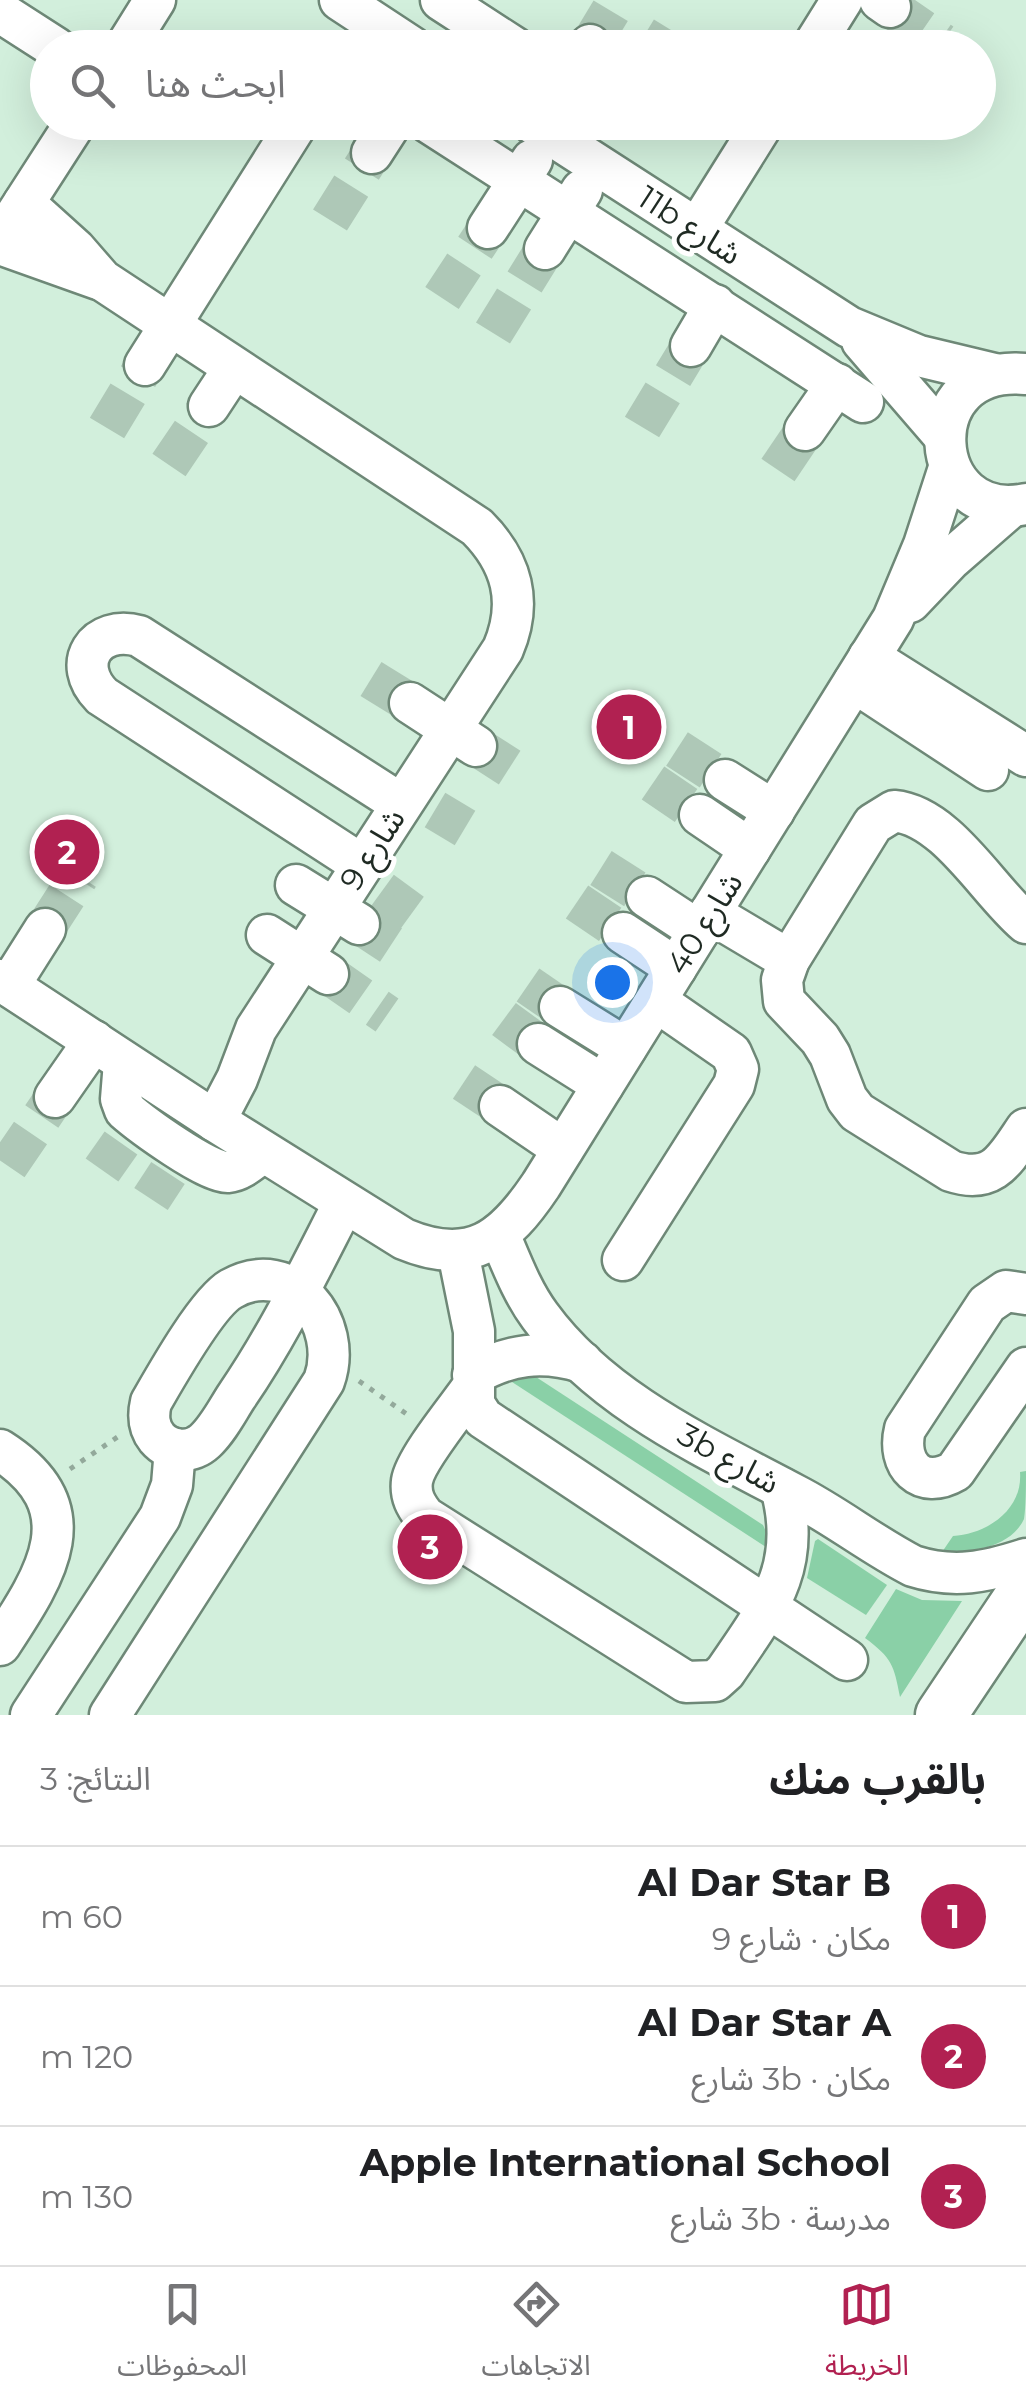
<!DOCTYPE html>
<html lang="ar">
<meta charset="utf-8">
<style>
:root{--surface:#fff;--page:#f6f6f6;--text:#202124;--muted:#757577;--line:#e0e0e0;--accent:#b12151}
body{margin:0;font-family:Montserrat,"Noto Sans Arabic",sans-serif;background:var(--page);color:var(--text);direction:rtl}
.you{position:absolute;left:612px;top:982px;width:35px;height:35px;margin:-25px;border:8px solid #fff;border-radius:50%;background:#1a73e8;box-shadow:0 0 0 15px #1a73e833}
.badge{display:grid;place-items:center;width:65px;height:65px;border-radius:50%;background:var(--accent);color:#fff;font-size:32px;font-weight:700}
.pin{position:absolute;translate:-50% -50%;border:5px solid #fff;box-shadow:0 2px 10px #0006}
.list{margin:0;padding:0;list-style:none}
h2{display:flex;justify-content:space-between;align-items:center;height:130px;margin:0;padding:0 40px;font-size:42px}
h2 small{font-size:32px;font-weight:400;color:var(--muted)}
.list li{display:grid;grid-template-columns:65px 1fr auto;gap:30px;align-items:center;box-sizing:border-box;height:140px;padding:0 40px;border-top:2px solid var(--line)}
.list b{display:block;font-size:38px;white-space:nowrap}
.list p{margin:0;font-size:32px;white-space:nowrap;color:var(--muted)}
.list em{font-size:32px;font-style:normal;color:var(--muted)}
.icon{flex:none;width:55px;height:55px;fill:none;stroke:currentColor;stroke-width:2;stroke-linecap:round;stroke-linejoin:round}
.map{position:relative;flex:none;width:1026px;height:1715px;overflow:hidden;direction:ltr}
.search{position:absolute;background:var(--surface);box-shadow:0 10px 40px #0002;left:30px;right:30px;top:30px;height:110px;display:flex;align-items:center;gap:25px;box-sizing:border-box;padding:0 35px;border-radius:55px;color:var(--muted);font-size:38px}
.sheet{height:550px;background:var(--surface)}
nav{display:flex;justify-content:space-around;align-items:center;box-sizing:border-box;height:140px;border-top:2px solid var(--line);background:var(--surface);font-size:28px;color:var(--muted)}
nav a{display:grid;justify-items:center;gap:5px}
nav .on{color:var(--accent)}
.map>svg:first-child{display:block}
.green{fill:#8ad0a7}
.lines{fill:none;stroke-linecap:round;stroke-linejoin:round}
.minor-tunnel{stroke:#aec8b7;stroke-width:40;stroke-dasharray:40 20;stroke-linecap:butt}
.minor-casing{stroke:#6e8877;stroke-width:45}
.major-casing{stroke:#6e8877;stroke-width:55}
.path{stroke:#93a99b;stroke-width:5;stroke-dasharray:5 8;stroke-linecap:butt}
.minor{stroke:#fff;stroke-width:40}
.major{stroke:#fff;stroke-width:50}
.labels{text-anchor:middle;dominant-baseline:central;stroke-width:10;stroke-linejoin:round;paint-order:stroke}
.street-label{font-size:32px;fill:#1f2a23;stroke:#fff}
</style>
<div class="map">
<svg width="1026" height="1715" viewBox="0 0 1026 1715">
<rect width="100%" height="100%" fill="#d2efdc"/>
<g class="green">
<path d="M522 1377H536L763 1525 768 1536 766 1547 512 1382Z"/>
<path d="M1026 1471C1026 1485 1026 1507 1024 1519 1010 1549 968 1552 940 1555L953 1536C987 1534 1023 1510 1020 1472Z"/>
<path d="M818 1539 887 1585 866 1615 807 1578 815 1541Z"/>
<path d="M896 1589 922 1600 962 1601 900 1697C894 1665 892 1658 865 1638Z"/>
</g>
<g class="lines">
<g class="minor-tunnel">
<path d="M890 7 942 43"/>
<path d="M590 45 616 2"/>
<path d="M660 48 671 30"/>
<path d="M330 220 372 153"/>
<path d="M442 298 488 228"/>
<path d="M493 333 545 249"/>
<path d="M642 427 691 346"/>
<path d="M107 428 145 365"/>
<path d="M169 465 209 406"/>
<path d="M778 470 805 430"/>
<path d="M371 679 410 703"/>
<path d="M476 746 515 771"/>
<path d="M677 749 725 780"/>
<path d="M653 783 700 815"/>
<path d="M435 810 465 828"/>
<path d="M601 868 647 897"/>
<path d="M382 891 412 913"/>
<path d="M577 902 623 933"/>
<path d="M359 924 391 945"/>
<path d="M45 929 79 876"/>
<path d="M328 974 387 1015"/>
<path d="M528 985 560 1007"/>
<path d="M504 1019 538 1044"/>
<path d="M464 1082 500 1106"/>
<path d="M8 1166 55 1097"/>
<path d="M102 1170 121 1143"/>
<path d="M151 1199 168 1173"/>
</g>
<defs>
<g id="minor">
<path d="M340 0 413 48"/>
<path d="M441 0 515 48"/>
<path d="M880 0 890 7"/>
<path d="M0 12 56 48"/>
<path d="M125 48 155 0"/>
<path d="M589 48 590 45"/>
<path d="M812 48 842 0"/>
<path d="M428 122 863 402"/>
<path d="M531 122 849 327 919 356 994 374"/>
<path d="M372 153 392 122"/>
<path d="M24 203 75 249 102 280 477 527C512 562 523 602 503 649L256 1029 237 1079 215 1121"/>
<path d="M488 228 532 160"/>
<path d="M697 229 764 122"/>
<path d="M0 240 76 122"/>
<path d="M0 244 98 279"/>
<path d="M545 249 582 190"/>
<path d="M862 341 944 436"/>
<path d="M691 346 715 305"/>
<path d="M145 365 298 122"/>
<path d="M1026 374C912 363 925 525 1026 504"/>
<path d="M209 406 234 368"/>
<path d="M805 430 837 384"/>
<path d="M910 602 950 560 1012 506"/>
<path d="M869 657 1026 756"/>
<path d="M854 682 988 770"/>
<path d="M410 703 476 746"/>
<path d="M725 780 774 811"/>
<path d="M700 815 750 849"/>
<path d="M362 865 102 696C70 664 95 624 139 636L401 804"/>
<path d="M296 885 359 924"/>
<path d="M647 897 699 931"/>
<path d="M710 913 789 960"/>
<path d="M1026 923C988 891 947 816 894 811L873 824 789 960 782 980 784 1001 820 1039 830 1055 847 1099 857 1112 951 1171C993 1185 1005 1160 1026 1129"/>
<path d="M623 933 676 968"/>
<path d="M267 935 328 974"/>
<path d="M0 980 215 1121 404 1239C471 1267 504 1240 541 1185L893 619 924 545 949 468"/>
<path d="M9 986 45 929"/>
<path d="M560 1007 626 1048"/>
<path d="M538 1044 603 1085"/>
<path d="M124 1062 121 1099 125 1110C141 1124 209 1174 228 1172 241 1171 253 1159 263 1152"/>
<path d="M55 1097 94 1041"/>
<path d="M500 1106 563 1149"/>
<path d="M499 1234C511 1262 522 1292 540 1316 602 1401 705 1447 795 1495 836 1516 872 1545 913 1566 954 1579 986 1572 1026 1559"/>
<path d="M458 1252 474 1331V1404L483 1418 847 1660"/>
<path d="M623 1260 734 1085 738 1069 731 1053 656 1001"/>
<path d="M1026 1294 1006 1291 987 1304 905 1429C896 1465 921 1491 955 1471L1026 1368"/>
<path d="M473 1375C509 1354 542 1350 582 1362"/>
<path d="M472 1388C458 1408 415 1460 412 1481 410 1496 416 1506 425 1517L686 1682 715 1681 725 1672C768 1609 803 1567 781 1488"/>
<path d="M0 1450C91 1508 46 1575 0 1645"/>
<path d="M31 1715 160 1517 172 1485 175 1449"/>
<path d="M110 1715 324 1381C345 1323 291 1255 231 1289 207 1303 166 1376 151 1402 148 1415 148 1427 157 1438 169 1452 191 1454 205 1441 218 1429 227 1411 236 1397 278 1336 310 1269 344 1203"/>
</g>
<path id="major" d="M941 1715 1026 1588"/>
</defs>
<use href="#minor" class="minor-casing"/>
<use href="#major" class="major-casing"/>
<g class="path">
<path d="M359 1381 408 1415"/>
<path d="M70 1469 119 1436"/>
</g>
<use href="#minor" class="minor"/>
<use href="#major" class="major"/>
</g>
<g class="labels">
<g class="street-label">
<text transform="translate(690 225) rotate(33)">11b شارع</text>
<text transform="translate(372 849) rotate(-57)">شارع 9</text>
<text transform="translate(704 923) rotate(-58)">شارع 40</text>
<text transform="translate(729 1458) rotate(29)">3b شارع</text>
</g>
</g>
</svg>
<div class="you"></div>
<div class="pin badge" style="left:629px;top:727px">1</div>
<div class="pin badge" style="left:67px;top:852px">2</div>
<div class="pin badge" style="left:430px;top:1547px">3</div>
<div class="search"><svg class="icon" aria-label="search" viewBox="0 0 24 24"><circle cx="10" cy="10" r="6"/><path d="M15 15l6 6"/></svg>ابحث هنا</div>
</div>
<section class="sheet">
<h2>بالقرب منك<small>النتائج: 3</small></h2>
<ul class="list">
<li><span class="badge">1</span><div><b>Al Dar Star B</b><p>مكان · شارع 9</p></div><em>60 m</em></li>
<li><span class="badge">2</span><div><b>Al Dar Star A</b><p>مكان · 3b شارع</p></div><em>120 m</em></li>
<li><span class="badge">3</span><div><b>Apple International School</b><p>مدرسة · 3b شارع</p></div><em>130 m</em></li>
</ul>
</section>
<nav>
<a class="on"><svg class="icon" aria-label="map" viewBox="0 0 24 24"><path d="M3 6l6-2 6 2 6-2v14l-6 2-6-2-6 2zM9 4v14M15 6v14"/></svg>الخريطة</a>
<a><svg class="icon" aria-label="directions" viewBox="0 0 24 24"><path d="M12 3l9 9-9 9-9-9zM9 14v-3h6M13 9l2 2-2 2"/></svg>الاتجاهات</a>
<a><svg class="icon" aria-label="saved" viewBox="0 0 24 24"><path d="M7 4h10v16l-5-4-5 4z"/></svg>المحفوظات</a>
</nav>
